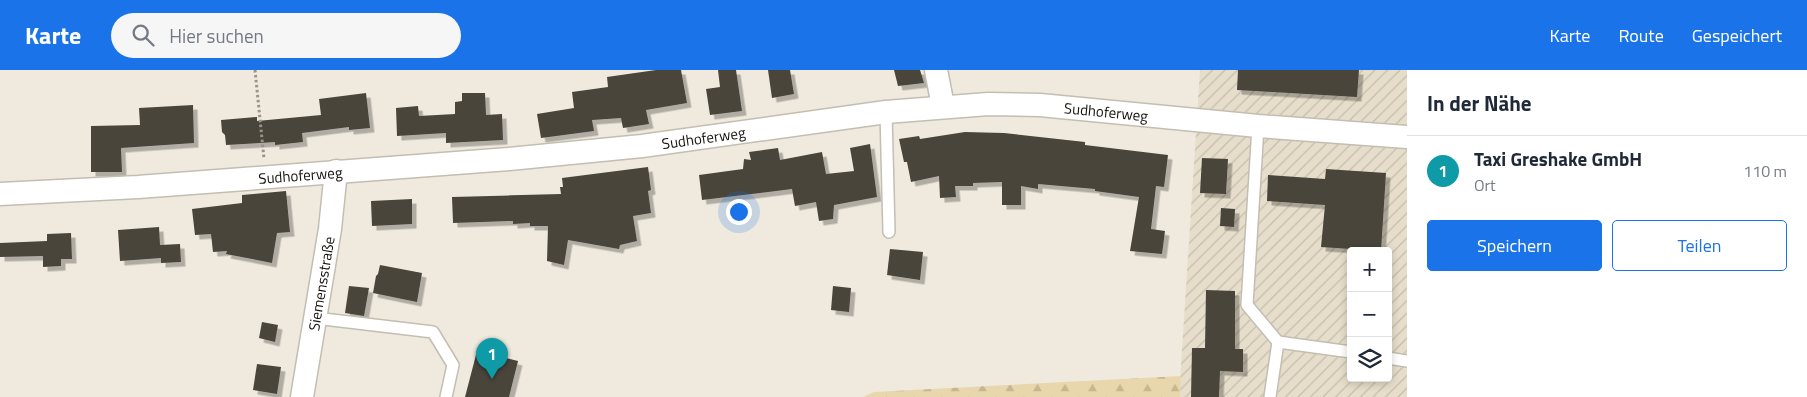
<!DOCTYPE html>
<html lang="de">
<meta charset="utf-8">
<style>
:root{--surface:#fff;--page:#f6f6f7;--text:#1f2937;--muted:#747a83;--line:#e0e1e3;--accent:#1a73e8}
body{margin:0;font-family:"Titillium Web",sans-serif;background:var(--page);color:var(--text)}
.controls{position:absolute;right:15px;bottom:15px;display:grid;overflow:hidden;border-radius:5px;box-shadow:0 2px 8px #0003}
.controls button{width:45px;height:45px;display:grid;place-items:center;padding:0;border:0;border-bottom:1px solid var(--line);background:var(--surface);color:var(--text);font:25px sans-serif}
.you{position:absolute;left:738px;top:141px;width:18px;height:18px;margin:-12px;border:4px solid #fff;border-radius:50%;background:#1a73e8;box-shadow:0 0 0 8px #1a73e833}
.badge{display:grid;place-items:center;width:32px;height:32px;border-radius:50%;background:var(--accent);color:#fff;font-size:16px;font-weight:700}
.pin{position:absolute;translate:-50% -41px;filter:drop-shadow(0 1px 2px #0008)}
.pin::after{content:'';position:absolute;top:26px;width:18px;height:15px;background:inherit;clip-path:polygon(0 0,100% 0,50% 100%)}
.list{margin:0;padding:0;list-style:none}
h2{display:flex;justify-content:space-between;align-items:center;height:65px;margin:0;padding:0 20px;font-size:21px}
h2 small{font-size:16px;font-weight:400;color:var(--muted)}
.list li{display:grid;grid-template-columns:32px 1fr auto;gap:15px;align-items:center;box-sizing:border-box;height:70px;padding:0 20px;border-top:1px solid var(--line)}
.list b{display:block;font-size:19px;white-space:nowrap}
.list p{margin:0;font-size:16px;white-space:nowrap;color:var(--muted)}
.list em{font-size:16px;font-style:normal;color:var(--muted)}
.actions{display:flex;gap:10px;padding:15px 20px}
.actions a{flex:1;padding:11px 0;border:1px solid var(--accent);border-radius:5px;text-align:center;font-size:18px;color:var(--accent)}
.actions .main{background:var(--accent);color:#fff}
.icon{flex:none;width:28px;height:28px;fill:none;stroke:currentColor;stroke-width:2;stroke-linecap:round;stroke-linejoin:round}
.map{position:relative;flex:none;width:1407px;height:327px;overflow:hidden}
header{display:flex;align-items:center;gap:30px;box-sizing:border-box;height:70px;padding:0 25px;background:var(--accent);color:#fff}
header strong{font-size:24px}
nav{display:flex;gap:28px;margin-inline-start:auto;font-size:18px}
.search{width:350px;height:45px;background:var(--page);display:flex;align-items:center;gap:12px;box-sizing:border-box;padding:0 18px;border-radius:28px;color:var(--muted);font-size:19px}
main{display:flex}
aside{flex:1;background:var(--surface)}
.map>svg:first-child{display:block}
.industrial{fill:url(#industrial-furrows);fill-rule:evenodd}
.forest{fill:url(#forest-firs)}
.building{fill:#49453b;filter:url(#shadow)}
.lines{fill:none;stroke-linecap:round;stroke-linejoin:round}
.lane-casing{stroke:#c3beb2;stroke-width:14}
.street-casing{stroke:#c3beb2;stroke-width:25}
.path{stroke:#98948b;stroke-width:3;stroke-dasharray:2.5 2.5;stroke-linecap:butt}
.lane{stroke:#fff;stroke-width:11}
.street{stroke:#fff;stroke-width:22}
.labels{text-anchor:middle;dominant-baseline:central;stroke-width:5;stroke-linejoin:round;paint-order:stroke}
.street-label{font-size:15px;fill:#161410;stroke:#f0eade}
</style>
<header>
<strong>Karte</strong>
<div class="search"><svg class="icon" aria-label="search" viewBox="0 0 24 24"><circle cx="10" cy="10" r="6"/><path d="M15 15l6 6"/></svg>Hier suchen</div>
<nav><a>Karte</a><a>Route</a><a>Gespeichert</a></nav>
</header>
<main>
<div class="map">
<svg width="1407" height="327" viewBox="0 0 1407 327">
<defs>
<pattern id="industrial-furrows" width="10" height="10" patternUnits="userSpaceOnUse" patternTransform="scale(1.25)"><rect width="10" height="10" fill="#e6decb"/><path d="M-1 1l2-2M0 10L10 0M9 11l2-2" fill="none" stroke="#c5bead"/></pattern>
<pattern id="forest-firs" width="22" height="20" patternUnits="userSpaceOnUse" patternTransform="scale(1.25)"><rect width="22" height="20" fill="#e8d6ac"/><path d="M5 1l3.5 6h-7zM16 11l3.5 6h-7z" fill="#c6b793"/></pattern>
<filter id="shadow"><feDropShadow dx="4.5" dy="4.5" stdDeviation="0" flood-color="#0004"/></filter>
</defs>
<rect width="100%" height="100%" fill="#f0eade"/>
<path class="industrial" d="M1200 0H1407V327H1179ZM1351 181H1388V308H1351Z"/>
<path class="forest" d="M1181 306 1180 327H863L874 322Z"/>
<g class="building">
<path d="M656 0H681L687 33 646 40 649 54 623 58 621 48 592 50 594 61 541 68 537 44 574 38 572 22 608 17 607 7Z"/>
<path d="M718 0H736L742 41 710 45 706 19 720 17Z"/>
<path d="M768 0H790L794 24 772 28Z"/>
<path d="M894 0H920L924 13 898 16Z"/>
<path d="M1238 0H1359L1357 27 1237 20Z"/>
<path d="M366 23 370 58 349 60V57L302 63 303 72 275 75V72L226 75 225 65 222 62 221 50 257 47V51L321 45 319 29Z"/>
<path d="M462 23H485L486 45 502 44 503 70 446 73V63L397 66 396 38 418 36 419 46 455 44V32L462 31Z"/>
<path d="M193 35 194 73 121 78 122 102H91V56L140 55 139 38Z"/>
<path d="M965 62 1004 63 1085 72V75L1168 85 1164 117 1156 116 1151 159 1165 161 1162 184 1130 181 1139 127 1095 121V119L1038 114V119L1021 116V135H1002V112L973 113V116H955L956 127 940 128 939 106 911 112 907 92H904L899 69 919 66 920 69Z"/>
<path d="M870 74 877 127 834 135 833 149 819 151 816 132 795 136 792 119 702 130 699 105 743 99 744 89 751 90 749 82 778 78 780 90 822 82 826 104 854 101 850 78Z"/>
<path d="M1202 88 1228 89 1226 124 1200 123Z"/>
<path d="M648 97 651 120 648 121 651 143 633 146 637 171 620 175 619 179 568 170 564 195 547 191 548 156H530V153L513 154V151L453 153 452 127 561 124 560 117H563L562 108Z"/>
<path d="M1326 99 1386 103 1381 181 1321 177 1325 135 1267 131 1268 105 1325 109Z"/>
<path d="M286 121 290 162 277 163 272 193 226 184 227 181 213 182 211 164 195 165 192 139 242 133V125Z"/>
<path d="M412 129V154L372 156 371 131Z"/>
<path d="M1221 138 1235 139 1234 157 1220 156Z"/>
<path d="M159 157 160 175 180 174 181 192 161 193V188L120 191 118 160Z"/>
<path d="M71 163 72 189H61V196L43 197V186L0 187V173L47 171V164Z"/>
<path d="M890 179 923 182 920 210 887 205Z"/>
<path d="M380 195 422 203 417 232 373 223 376 206 378 204Z"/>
<path d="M349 216 369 218 364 246 345 243Z"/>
<path d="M833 216 851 218 849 242 831 240Z"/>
<path d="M1206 220 1235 221V279H1243V302L1220 301 1219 327H1191L1192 278H1205Z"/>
<path d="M262 252 278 255 275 272 259 268Z"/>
<path d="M477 281 518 291 509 327H465Z"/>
<path d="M257 294 281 297 277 324 253 320Z"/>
</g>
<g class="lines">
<defs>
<g id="lane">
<path d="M886 42 889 162"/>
<path d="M1258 56 1247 235 1278 272 1270 327"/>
<path d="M315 248 433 262 453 295 446 327"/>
<path d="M1278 272 1351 282"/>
<path d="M1388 288 1407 291"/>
</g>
<g id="street">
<path d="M936 0 943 36"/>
<path id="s1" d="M0 124 138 117 509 89 642 76 886 42 988 34 1040 35 1258 56 1407 67"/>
<path id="s2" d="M302 327 330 159 336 101"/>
</g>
</defs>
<use href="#lane" class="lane-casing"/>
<use href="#street" class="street-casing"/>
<path class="path" d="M255 0 264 89"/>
<use href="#lane" class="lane"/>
<use href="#street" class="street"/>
</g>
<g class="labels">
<g class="street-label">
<text stroke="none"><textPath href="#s1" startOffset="1111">Sudhoferweg</textPath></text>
<text stroke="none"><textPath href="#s1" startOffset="706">Sudhoferweg</textPath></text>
<text stroke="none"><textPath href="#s1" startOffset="301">Sudhoferweg</textPath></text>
<text stroke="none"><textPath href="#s2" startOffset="115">Siemensstraße</textPath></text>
</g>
</g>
</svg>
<div class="controls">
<button>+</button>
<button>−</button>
<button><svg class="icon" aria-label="layers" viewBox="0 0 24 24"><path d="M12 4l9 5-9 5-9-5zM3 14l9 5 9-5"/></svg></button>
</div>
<div class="you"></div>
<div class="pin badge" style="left:492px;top:309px;background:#0f9aa8">1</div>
</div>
<aside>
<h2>In der Nähe<small></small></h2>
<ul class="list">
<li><span class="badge" style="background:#0f9aa8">1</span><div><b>Taxi Greshake GmbH</b><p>Ort</p></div><em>110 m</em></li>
</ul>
<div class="actions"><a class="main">Speichern</a><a>Teilen</a></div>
</aside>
</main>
